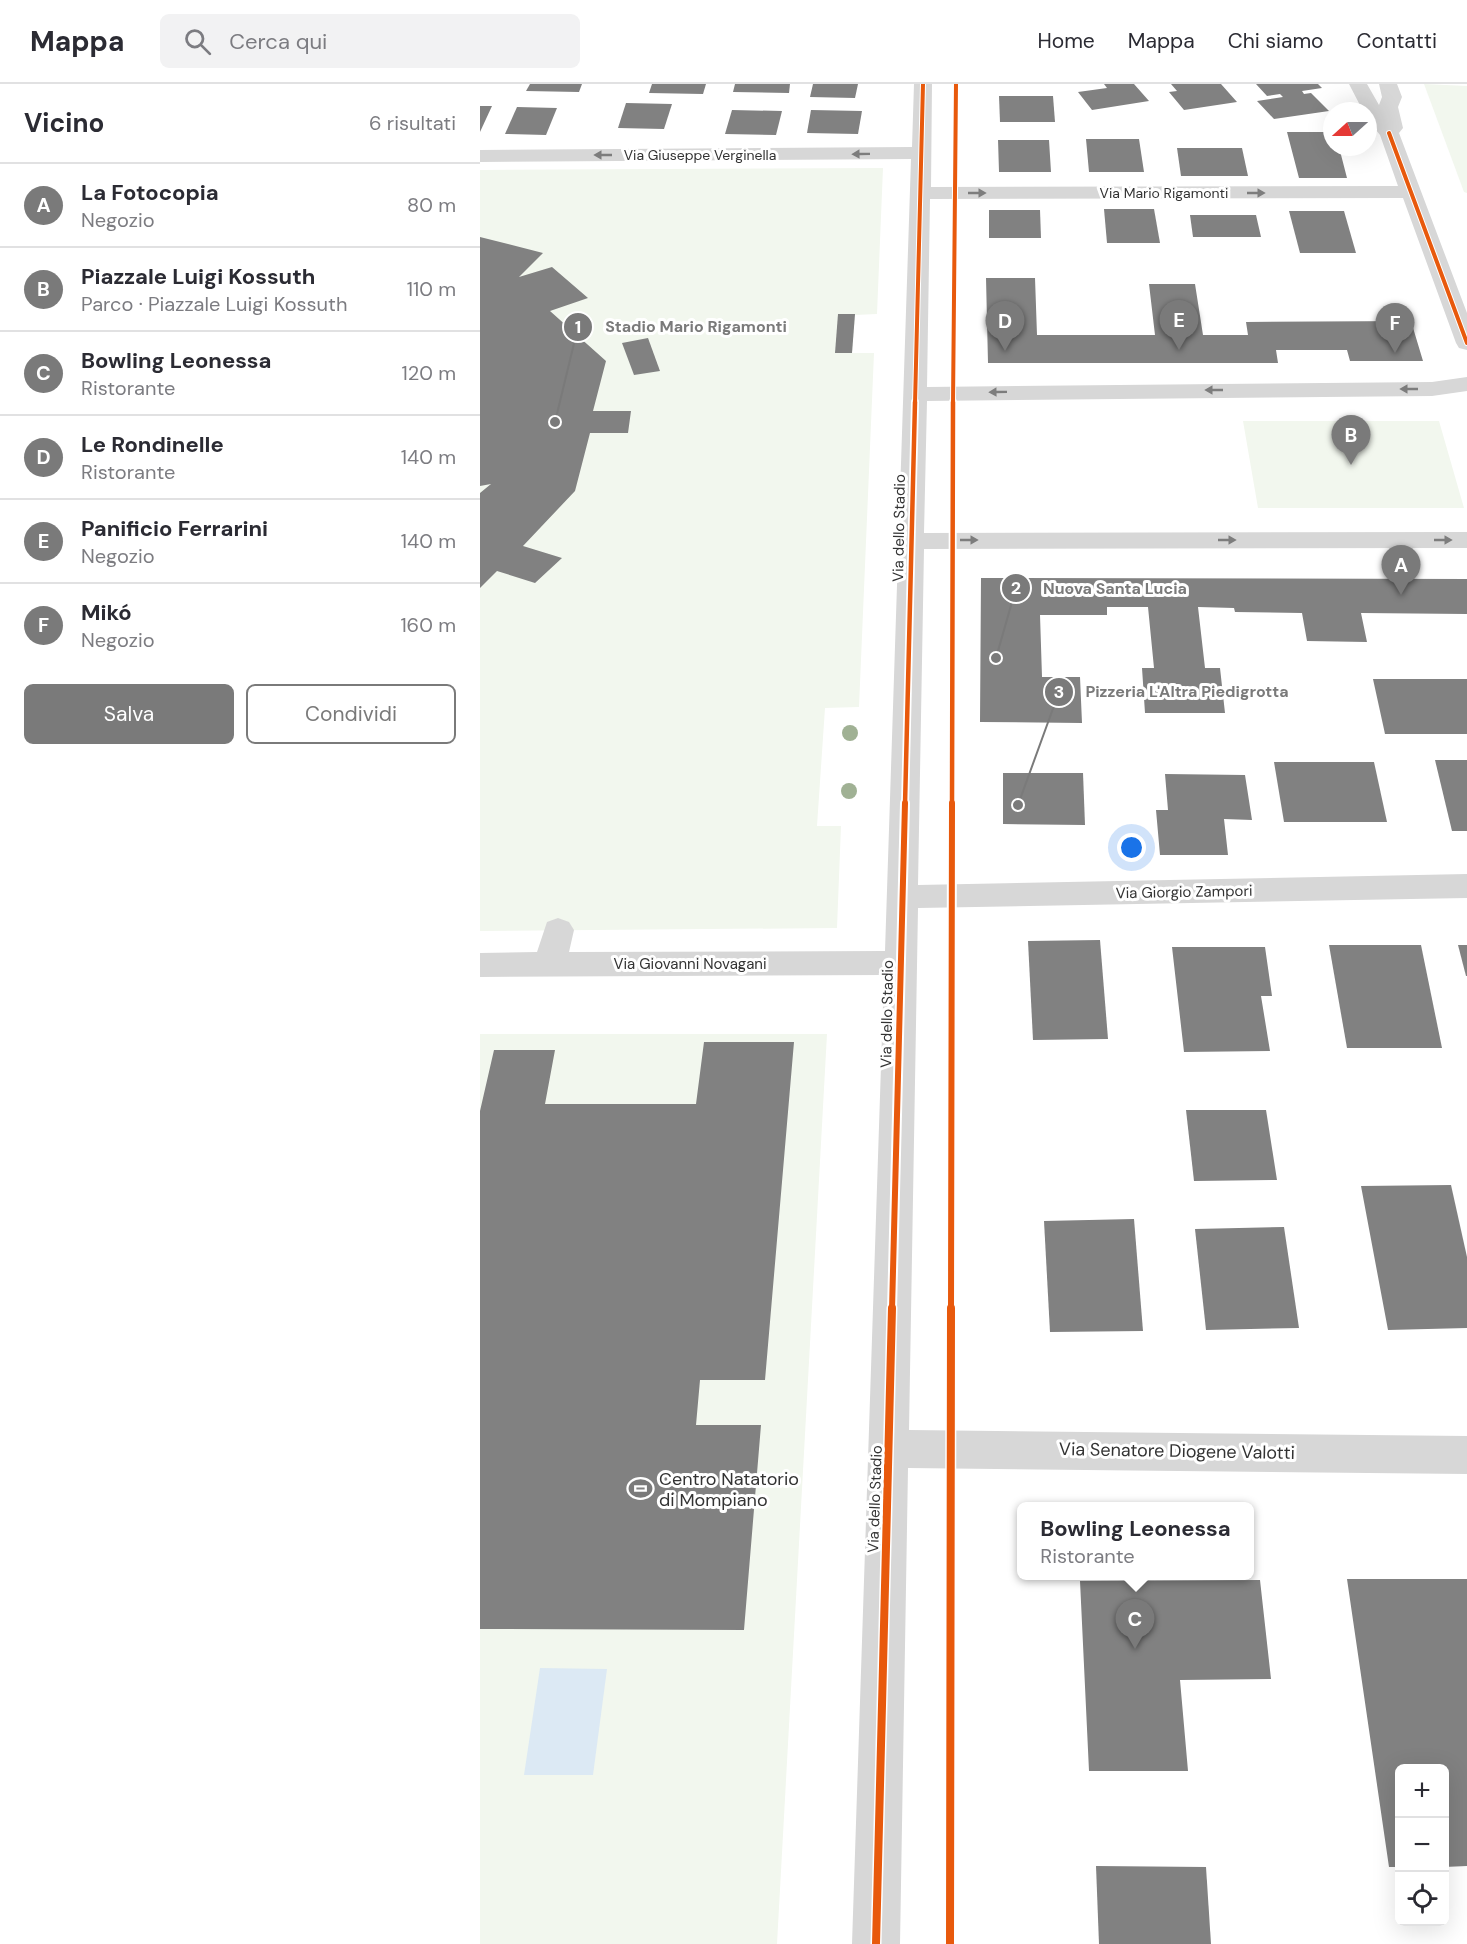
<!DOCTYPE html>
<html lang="it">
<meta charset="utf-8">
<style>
:root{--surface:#fff;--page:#f2f2f3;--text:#2b2b33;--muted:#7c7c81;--line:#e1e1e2;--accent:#7a7a7a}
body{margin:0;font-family:"DM Sans",sans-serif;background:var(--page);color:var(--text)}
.controls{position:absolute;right:18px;bottom:18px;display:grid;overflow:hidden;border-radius:9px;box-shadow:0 6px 24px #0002}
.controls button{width:54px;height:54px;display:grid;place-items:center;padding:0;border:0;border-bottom:2px solid var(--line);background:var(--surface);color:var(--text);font:30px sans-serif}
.compass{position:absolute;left:843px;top:18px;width:54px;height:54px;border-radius:50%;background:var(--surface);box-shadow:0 6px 24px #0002;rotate:249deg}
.you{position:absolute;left:652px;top:764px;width:21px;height:21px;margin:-15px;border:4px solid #fff;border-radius:50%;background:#1a73e8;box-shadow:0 0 0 9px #1a73e833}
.badge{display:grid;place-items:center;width:39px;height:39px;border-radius:50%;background:var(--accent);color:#fff;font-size:20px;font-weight:700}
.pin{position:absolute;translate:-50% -50px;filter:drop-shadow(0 2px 3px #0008)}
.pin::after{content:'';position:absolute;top:32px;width:21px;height:18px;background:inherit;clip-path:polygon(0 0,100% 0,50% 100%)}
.popup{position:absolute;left:537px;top:1418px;width:237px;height:78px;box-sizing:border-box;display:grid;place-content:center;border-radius:9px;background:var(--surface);filter:drop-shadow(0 2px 4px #0005);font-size:20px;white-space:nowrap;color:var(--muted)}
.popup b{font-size:22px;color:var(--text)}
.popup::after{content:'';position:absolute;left:50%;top:100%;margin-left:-12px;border:12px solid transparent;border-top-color:var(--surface)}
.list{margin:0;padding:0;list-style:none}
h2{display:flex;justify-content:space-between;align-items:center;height:78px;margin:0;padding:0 24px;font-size:26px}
h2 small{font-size:20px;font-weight:400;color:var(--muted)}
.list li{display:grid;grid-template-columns:39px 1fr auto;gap:18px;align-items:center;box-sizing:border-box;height:84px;padding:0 24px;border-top:2px solid var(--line)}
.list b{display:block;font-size:22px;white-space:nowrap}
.list p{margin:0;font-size:20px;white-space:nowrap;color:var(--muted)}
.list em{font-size:20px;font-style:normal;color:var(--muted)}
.actions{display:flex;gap:12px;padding:18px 24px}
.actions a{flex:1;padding:14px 0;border:2px solid var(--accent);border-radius:9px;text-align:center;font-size:21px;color:var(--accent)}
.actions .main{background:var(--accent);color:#fff}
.icon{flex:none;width:33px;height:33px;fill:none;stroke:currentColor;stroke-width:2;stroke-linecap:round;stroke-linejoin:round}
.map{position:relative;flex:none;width:987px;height:1860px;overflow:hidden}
header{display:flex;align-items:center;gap:36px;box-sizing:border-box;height:84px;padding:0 30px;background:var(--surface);border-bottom:2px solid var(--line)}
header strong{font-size:28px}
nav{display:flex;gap:33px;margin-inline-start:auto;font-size:21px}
.search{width:420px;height:54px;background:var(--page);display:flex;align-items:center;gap:15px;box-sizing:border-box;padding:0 21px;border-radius:9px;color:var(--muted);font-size:22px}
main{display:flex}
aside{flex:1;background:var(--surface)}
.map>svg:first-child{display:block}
.green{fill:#f2f7ee}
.water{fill:#dce9f4}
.building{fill:#818181}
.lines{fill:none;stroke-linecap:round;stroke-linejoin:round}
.minor{fill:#d7d7d7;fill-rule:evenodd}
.cycleway-far3-casing{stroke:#fff;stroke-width:6}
.cycleway-far2-casing{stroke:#fff;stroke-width:8}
.cycleway-far1-casing{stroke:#fff;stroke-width:10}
.cycleway-casing{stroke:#fff;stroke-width:11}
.cycleway-far3{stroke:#e8590c;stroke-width:4}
.cycleway-far2{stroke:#e8590c;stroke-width:4.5}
.cycleway-far1{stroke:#e8590c;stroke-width:6}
.cycleway{stroke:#e8590c;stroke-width:8}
.tree{fill:#a0b194}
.oneway{fill:#7d7d7d}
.labels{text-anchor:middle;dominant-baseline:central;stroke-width:6;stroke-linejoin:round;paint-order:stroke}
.far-street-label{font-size:14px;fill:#333;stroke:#fff}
.street-label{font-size:15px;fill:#333;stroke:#fff}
.near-street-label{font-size:18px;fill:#333;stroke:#fff}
.near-poi-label{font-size:18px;fill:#333;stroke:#fff;text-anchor:start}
.leader{fill:none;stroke:#7a7a7a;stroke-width:2}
.callout-dot{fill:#7a7a7a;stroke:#fff;stroke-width:2}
.mark-label{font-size:18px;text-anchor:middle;font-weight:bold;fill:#fff}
.callout-label{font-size:16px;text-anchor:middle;font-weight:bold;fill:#7a7a7a;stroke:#fff;stroke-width:6;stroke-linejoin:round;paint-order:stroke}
</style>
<header>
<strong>Mappa</strong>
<div class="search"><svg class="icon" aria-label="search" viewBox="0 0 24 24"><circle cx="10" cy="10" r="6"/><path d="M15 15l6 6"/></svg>Cerca qui</div>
<nav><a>Home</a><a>Mappa</a><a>Chi siamo</a><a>Contatti</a></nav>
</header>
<main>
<aside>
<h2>Vicino<small>6 risultati</small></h2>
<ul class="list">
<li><span class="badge">A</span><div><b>La Fotocopia</b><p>Negozio</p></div><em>80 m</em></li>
<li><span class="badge">B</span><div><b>Piazzale Luigi Kossuth</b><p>Parco · Piazzale Luigi Kossuth</p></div><em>110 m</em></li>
<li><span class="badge">C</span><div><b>Bowling Leonessa</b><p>Ristorante</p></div><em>120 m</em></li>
<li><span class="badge">D</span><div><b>Le Rondinelle</b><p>Ristorante</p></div><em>140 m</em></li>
<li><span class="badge">E</span><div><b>Panificio Ferrarini</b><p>Negozio</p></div><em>140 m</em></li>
<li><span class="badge">F</span><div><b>Mikó</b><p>Negozio</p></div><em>160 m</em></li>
</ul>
<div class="actions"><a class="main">Salva</a><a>Condividi</a></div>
</aside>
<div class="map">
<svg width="987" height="1860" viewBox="0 0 987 1860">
<rect width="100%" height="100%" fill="#fff"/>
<g class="green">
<path d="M944 0 987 2V109L984 108Z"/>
<path d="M403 84 397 230 375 231 372 269H394L379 623 345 624 337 742H361L357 844 0 847V86Z"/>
<path d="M763 337H959L984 424H778Z"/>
<path d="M0 950H347L297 1860H0Z"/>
</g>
<path class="water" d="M60 1584 127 1585 113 1691H44Z"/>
<g class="building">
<path d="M50 0H102L99 8 46 7Z"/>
<path d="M172 0H226L223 10 169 9Z"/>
<path d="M255 0H310L309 9 253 8Z"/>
<path d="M333 0H378L375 14 330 13Z"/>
<path d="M624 0H654L669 17 612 26 598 8 627 4Z"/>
<path d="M691 0H741L757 18 704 26 689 8 697 7Z"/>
<path d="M776 0H838L842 4 822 7 824 10 831 9 849 27 794 35 777 17 803 13 800 10 787 12Z"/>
<path d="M519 12H573L575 38H520Z"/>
<path d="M146 19 192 20 184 45 138 44Z"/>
<path d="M0 22H12L0 48Z"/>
<path d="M37 23 77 24 66 51 25 50Z"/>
<path d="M252 26 302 27 296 51 245 50Z"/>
<path d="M331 26 382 27 378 50 327 49Z"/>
<path d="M807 48H852V63H859L867 94H819Z"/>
<path d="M606 55H659L664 88H609Z"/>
<path d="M518 56H569L571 88H519Z"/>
<path d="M697 64H762L768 92H701Z"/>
<path d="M624 125H674L680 159H627Z"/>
<path d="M509 126H560L561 154H509Z"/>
<path d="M809 127H864L876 169H820Z"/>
<path d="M710 131H776L781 153H713Z"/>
<path d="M0 153 63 169 39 193 72 183 108 214 70 227 126 277 113 327H151L148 349H110L95 407 43 462 82 474 55 499 17 487 0 504V409L11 400 0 402Z"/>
<path d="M506 194H555L557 251H675L669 200H715L723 251H768L766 238 931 237 943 277H870L867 266H796L798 279H508Z"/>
<path d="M358 230H375L372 269H355Z"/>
<path d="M168 254 180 287 154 291 142 259Z"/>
<path d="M501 494 987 495V530L881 529 887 558 827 557 822 529 755 528 754 524 718 523 725 584H740L745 629H665L662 584H674L668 523H627V531H560L562 593H600L602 639 500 638Z"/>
<path d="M893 595H987V650H905Z"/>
<path d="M955 676H987V747H972Z"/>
<path d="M794 678H894L907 738H804Z"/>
<path d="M523 689H603L605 741 523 740Z"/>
<path d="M685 690 765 691 772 736 744 735 748 771H680L676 726H688Z"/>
<path d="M620 856 628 955 553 956 548 857Z"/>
<path d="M849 861H941L962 964H867Z"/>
<path d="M978 861H987V892H986Z"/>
<path d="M692 863H785L792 912H781L790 967 704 968Z"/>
<path d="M224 958H314L285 1296H220L216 1341H281L264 1546 0 1545V1027L14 966H75L65 1020H216Z"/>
<path d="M706 1026H786L797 1096 714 1097Z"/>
<path d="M971 1101 987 1173V1244L908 1246 881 1102Z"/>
<path d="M654 1135 663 1247 570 1248 564 1137Z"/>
<path d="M804 1143 819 1244 726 1246 715 1145Z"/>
<path d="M867 1495H987V1782L964 1783V1684H920V1783H909Z"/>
<path d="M780 1496 791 1595 700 1596 708 1687H609L600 1497Z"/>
<path d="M616 1782 726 1783 731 1860H619Z"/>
</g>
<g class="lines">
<path class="minor" d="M434 0H452L451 103 918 102 900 51 888 36V27H883L869 0H887L899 21 902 13 899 0H917L922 13 918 23 923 44 919 49 987 229V266L979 264 976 259 923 114 450 115 447 303 952 298 987 293V307L952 312 447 317 444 449 987 448V464L444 465 438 801 987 790V814L438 824 429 1346 987 1352V1390L428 1384 420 1860H372L404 891 0 893V869L57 868 67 838 78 834 89 838 94 846 89 868 405 867 431 75 0 78V66L432 63Z"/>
<defs>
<g id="cycleway-far3">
<path d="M909 49 987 259"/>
<path d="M435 320 443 0"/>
<path d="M473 320 476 0"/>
</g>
<g id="cycleway-far2">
<path d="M425 721 435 318"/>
<path d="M472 721 473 318"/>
</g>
<g id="cycleway-far1">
<path d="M412 1226 425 719"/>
<path d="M471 1226 472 719"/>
</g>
<g id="cycleway">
<path d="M396 1860 412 1224"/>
<path d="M470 1860 471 1224"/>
</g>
</defs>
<use href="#cycleway-far3" class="cycleway-far3-casing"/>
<use href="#cycleway-far2" class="cycleway-far2-casing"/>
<use href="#cycleway-far1" class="cycleway-far1-casing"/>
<use href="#cycleway" class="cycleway-casing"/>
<use href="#cycleway-far3" class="cycleway-far3"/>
<use href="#cycleway-far2" class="cycleway-far2"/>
<use href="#cycleway-far1" class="cycleway-far1"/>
<use href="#cycleway" class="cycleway"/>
</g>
<g class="tree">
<circle cx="370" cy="649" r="8"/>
<circle cx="369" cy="707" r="8"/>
</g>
<defs><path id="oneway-solid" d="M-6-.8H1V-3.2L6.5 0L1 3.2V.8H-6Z" transform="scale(1.5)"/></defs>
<g class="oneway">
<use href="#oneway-solid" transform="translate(381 70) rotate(179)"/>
<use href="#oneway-solid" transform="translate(123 71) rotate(180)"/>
<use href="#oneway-solid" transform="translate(497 109)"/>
<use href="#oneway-solid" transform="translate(776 109)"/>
<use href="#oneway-solid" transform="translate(929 305) rotate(180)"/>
<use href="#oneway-solid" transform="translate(734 306) rotate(180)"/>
<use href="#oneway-solid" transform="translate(518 308) rotate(179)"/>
<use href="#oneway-solid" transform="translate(489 456)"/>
<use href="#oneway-solid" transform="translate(747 456)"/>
<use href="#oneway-solid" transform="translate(963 456)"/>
</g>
<defs>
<symbol id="stadium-bare" viewBox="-9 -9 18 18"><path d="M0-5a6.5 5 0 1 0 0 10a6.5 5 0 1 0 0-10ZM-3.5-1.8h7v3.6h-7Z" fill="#7a7a7a" stroke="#fff" stroke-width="2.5" paint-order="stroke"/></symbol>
</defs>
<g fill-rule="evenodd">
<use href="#stadium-bare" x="144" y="1388" width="33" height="33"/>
</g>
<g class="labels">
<g class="far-street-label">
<text x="220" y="71">Via Giuseppe Verginella</text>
<text x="684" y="109">Via Mario Rigamonti</text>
</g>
<g class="street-label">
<text transform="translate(419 444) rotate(-89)">Via dello Stadio</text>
<text transform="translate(704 808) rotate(-1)">Via Giorgio Zampori</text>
<text x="210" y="880">Via Giovanni Novagani</text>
<text transform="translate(407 930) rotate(-89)">Via dello Stadio</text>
<text transform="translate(395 1415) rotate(-88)">Via dello Stadio</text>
</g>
<g class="near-street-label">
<text transform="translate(697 1367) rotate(1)">Via Senatore Diogene Valotti</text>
</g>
<g class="near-poi-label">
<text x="179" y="1395">Centro Natatorio<tspan x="179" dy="21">di Mompiano</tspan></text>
</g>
</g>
<path class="leader" d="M75 338L98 243M516 574L536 504M538 721L579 608"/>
<g class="callout-dot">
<circle cx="75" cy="338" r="6"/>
<circle cx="516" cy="574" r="6"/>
<circle cx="538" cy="721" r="6"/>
<circle cx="98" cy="243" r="15"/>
<circle cx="536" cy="504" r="15"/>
<circle cx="579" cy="608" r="15"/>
</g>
<g class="mark-label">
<text x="98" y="249">1</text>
<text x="536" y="510">2</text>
<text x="579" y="614">3</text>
</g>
<g class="callout-label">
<text x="216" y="248">Stadio Mario Rigamonti</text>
<text x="635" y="510">Nuova Santa Lucia</text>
<text x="707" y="613">Pizzeria L'Altra Piedigrotta</text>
</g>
</svg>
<div class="controls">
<button>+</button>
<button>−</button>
<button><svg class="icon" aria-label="locate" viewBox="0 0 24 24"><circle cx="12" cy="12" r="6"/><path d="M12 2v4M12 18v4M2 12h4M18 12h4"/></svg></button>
</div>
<svg class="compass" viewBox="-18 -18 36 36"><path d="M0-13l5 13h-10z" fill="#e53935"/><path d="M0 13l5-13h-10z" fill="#7c7c81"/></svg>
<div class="you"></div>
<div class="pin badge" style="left:921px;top:511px">A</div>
<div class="pin badge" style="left:871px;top:381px">B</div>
<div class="pin badge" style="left:655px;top:1565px">C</div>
<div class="popup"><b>Bowling Leonessa</b>Ristorante</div>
<div class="pin badge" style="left:525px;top:267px">D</div>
<div class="pin badge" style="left:699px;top:266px">E</div>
<div class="pin badge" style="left:915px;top:269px">F</div>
</div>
</main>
